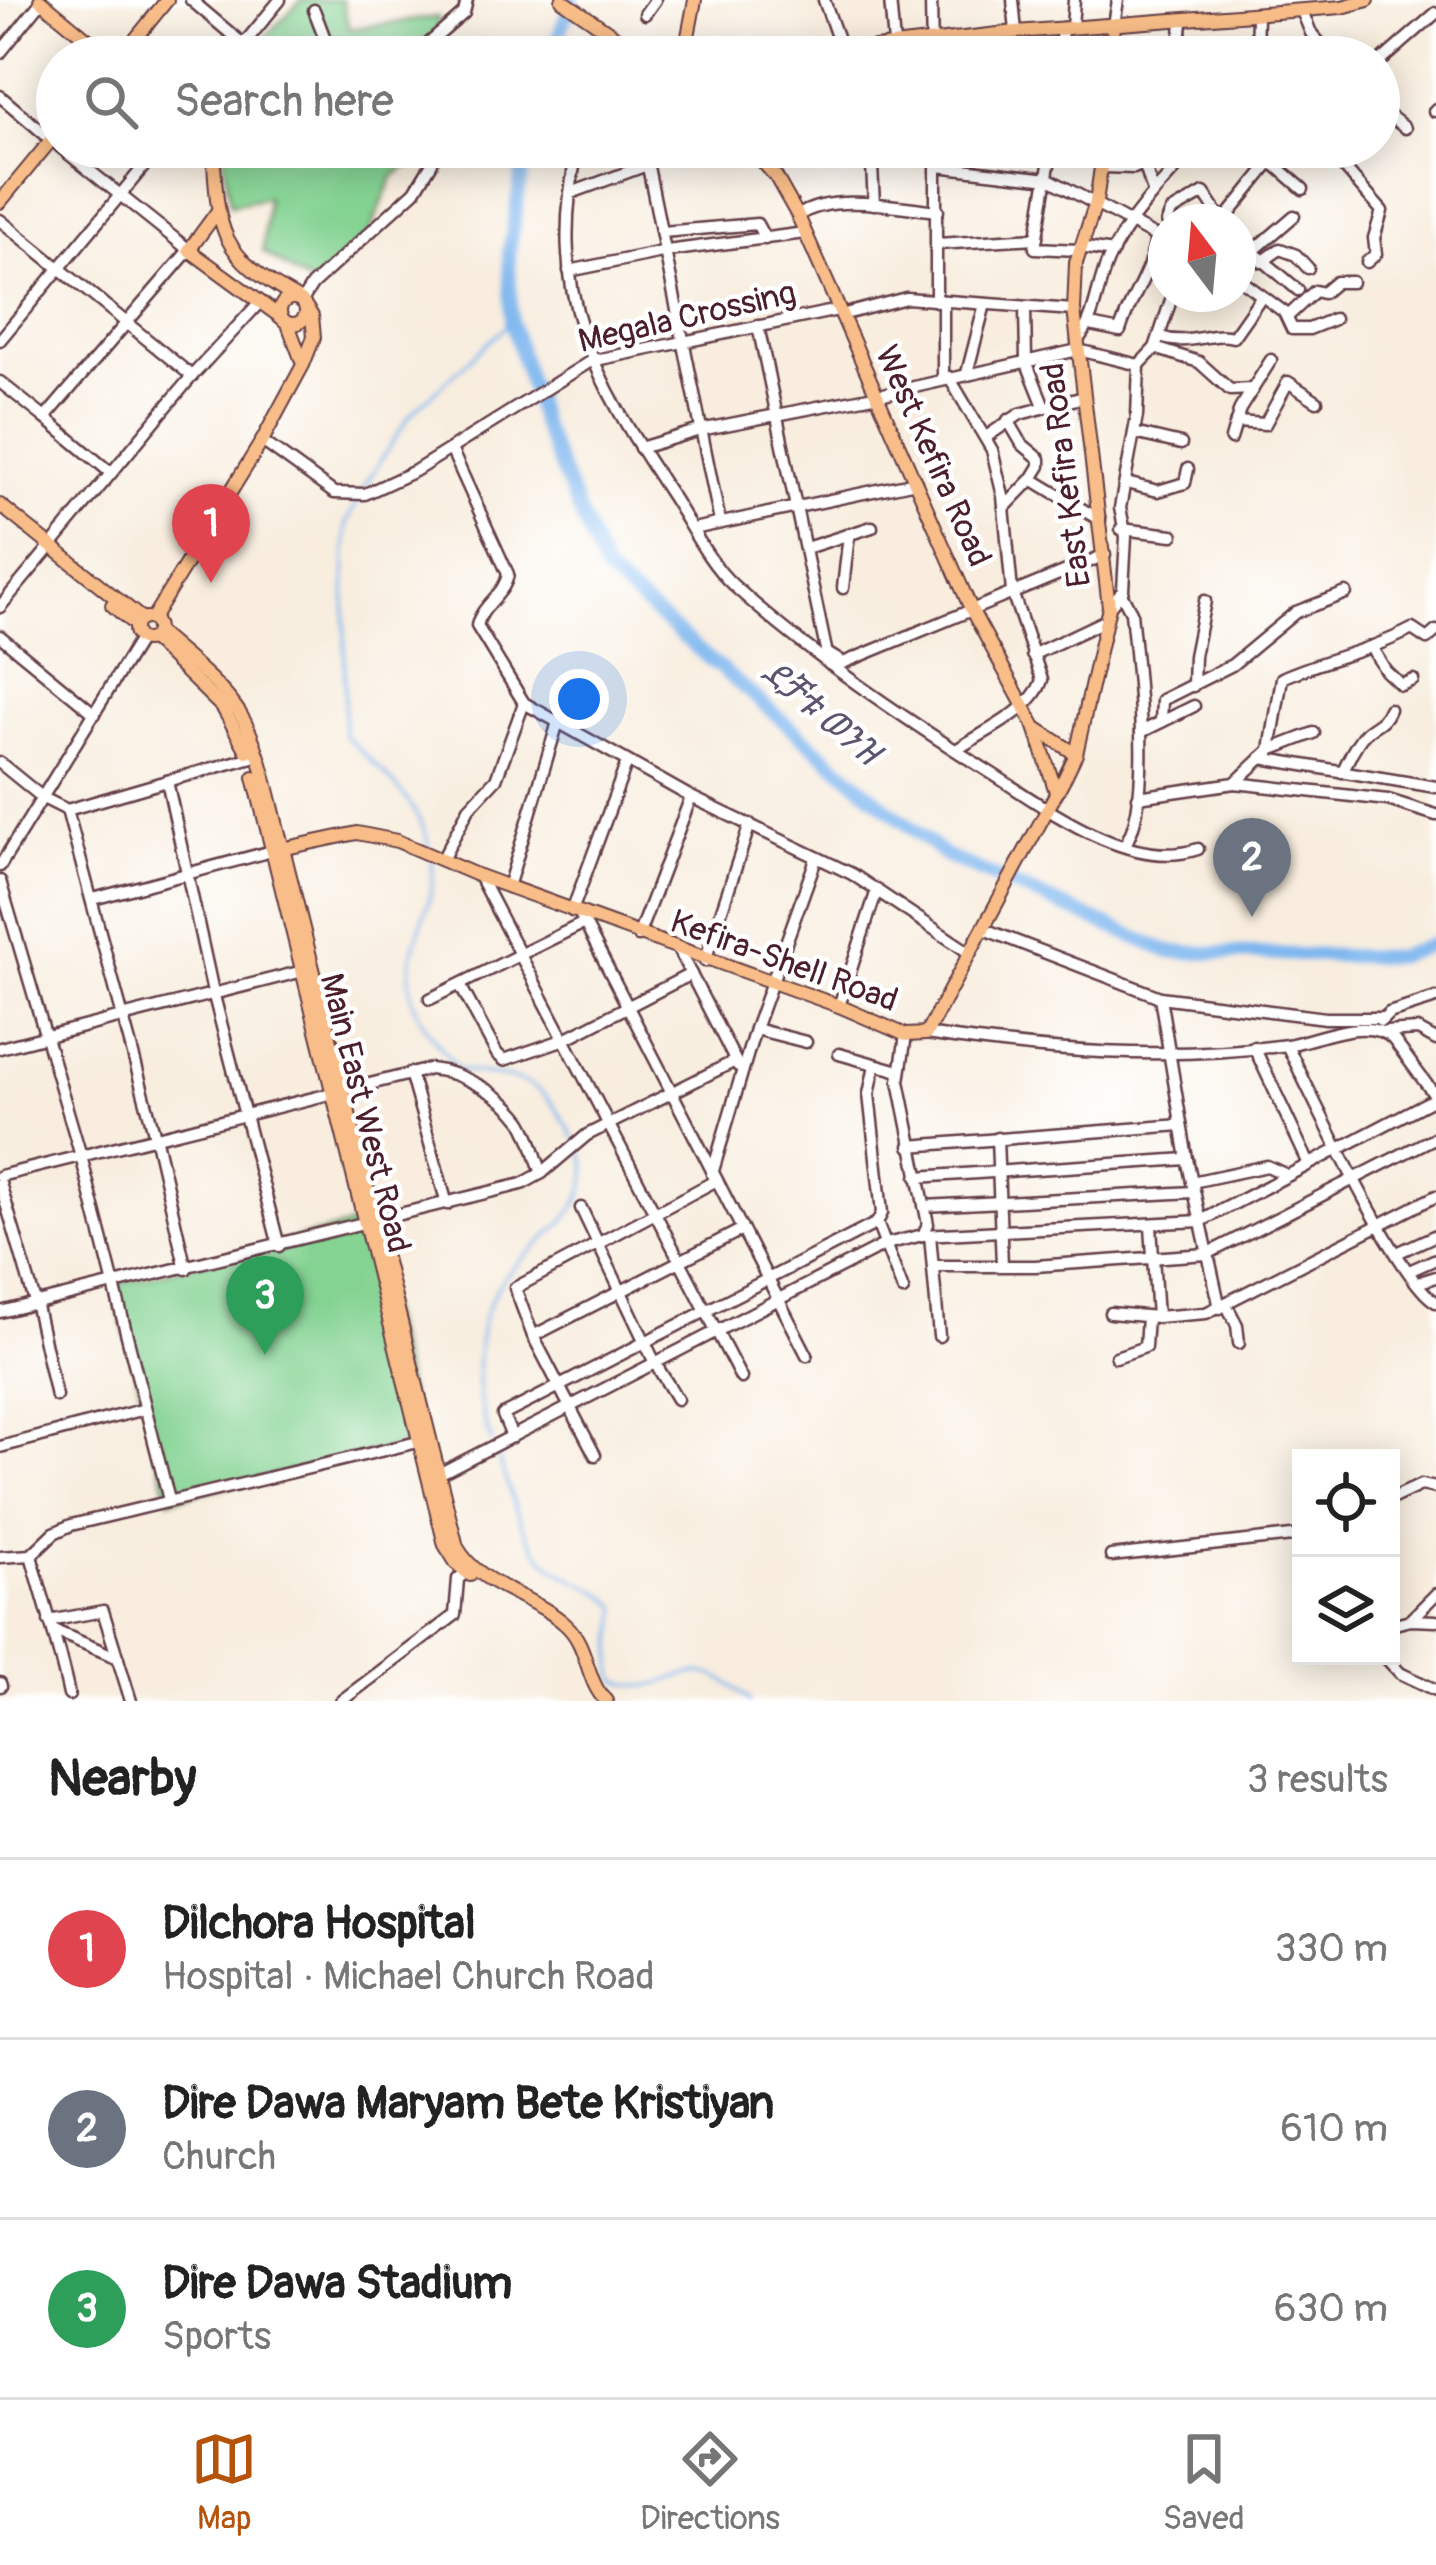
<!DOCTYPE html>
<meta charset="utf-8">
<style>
:root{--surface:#fff;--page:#f6f6f6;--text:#222;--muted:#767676;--line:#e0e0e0;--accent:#b45309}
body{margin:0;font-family:Pangolin,"Noto Sans Ethiopic",sans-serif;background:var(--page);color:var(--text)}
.controls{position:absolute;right:36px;bottom:36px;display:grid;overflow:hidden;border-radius:0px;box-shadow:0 6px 30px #0003}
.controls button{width:108px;height:108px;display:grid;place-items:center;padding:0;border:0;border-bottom:3px solid var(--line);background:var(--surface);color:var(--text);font:60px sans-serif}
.compass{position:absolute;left:1148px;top:204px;width:108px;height:108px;border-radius:50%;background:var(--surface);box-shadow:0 6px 30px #0003;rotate:344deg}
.you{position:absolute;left:579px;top:699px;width:42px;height:42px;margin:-30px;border:9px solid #fff;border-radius:50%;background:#1a73e8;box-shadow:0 0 0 18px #1a73e833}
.badge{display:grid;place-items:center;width:78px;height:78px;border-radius:50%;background:var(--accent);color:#fff;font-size:39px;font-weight:700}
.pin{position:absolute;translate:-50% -99px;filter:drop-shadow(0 3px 6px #0008)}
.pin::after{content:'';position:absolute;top:63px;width:42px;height:36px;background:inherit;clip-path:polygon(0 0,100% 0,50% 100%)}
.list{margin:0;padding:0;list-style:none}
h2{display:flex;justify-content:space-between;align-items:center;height:156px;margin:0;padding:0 48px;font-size:51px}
h2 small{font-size:39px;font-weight:400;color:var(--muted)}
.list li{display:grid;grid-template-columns:78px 1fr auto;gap:36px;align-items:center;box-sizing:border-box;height:180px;padding:0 48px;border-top:3px solid var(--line)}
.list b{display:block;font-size:45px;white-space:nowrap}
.list p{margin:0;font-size:39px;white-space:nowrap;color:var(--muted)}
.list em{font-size:39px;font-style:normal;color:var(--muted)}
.icon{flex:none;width:66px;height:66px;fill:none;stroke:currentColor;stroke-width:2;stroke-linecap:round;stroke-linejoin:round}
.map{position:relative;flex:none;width:1436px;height:1701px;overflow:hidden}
.search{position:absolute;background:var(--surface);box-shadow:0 6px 30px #0003;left:36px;right:36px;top:36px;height:132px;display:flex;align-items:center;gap:30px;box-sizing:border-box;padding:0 42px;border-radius:66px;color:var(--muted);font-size:45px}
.sheet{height:696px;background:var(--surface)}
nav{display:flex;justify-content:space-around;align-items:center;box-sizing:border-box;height:168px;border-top:3px solid var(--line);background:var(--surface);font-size:33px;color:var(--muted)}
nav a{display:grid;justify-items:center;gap:6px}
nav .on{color:var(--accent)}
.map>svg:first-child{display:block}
.green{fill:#84d393;stroke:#67795f;stroke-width:3}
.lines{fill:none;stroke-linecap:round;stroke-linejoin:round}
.stream{stroke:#7fb7ef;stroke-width:3}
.river{stroke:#7fb7ef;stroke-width:14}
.minor-casing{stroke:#643e46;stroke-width:15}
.major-casing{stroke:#643e46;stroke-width:16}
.minor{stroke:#fff;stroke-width:10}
.major{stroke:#f8bd88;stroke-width:12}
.labels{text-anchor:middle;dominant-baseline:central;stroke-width:9;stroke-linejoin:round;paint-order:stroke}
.street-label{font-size:33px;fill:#4a1f2b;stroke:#fff}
.water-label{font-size:36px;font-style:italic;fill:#5d5470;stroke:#fff}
</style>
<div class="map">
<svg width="1436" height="1701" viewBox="0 0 1436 1701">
<rect width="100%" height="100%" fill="#fff"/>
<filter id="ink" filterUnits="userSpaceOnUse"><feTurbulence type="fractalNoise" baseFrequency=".00833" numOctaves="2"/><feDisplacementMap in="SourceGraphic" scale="24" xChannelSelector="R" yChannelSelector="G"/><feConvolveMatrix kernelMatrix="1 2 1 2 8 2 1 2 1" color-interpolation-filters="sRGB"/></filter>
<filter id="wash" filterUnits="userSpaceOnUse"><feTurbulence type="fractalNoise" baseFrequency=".004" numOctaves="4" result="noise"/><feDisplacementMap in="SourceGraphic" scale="48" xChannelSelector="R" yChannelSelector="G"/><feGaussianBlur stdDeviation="2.7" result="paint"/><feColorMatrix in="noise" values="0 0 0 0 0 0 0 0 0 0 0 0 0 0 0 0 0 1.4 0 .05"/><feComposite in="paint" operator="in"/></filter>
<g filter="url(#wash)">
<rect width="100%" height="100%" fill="#f8edde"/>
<g class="green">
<path d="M302 0H342L349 29 438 17 437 57H245Z"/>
<path d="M223 147H415L409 165 393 177 369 234 312 285 263 252 267 198 230 205Z"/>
<path d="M364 1222 421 1441 169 1500 113 1285Z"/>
</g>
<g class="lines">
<g class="stream">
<path d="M362 490 410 415 511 321"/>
<path d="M358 499 346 525 344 735C377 767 423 803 430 851"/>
<path d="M432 860C435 885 429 901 421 925 396 994 415 1017 459 1070 524 1081 541 1075 574 1138"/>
<path d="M492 1442C473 1399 471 1330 497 1288 524 1244 612 1209 579 1146"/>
<path d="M495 1451C510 1486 516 1527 542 1556 564 1582 598 1583 618 1608 617 1633 609 1654 615 1678 654 1701 675 1667 709 1674 725 1678 738 1691 750 1701"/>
</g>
<g class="river">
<path d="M551 57 572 0"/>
<path d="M526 147 509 252 511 321 541 423 605 572 945 856 1170 952 1396 957 1436 943"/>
</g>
</g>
</g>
<g filter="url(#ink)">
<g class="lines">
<defs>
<g id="minor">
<path d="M191 0 243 44"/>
<path d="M824 0 842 51"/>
<path d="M890 0 894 44"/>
<path d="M931 0 932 57"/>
<path d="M1013 0 1016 32"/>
<path d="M314 10 332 57"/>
<path d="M1302 11 1311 33 1332 57"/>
<path d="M645 14 655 0"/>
<path d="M1114 25 1118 0"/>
<path d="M1072 27 1074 0"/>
<path d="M0 53 42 1"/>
<path d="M233 57 280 0"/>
<path d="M413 57 464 13 467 0"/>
<path d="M617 57 628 42"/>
<path d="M1060 57 1062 28"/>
<path d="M1179 57 1182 22"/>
<path d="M1256 57 1257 15"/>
<path d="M1379 63 1436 13"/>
<path d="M0 96 54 142"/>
<path d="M1434 111 1436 109"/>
<path d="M1379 116 1385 112 1405 128"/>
<path d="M60 147 189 250 45 418 111 473"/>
<path d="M578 147C545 293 593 377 671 495 690 524 708 562 733 585 811 656 902 717 991 773 1046 808 1130 872 1198 849"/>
<path d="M644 147 720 522"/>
<path d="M871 147 874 204"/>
<path d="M936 147V301"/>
<path d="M1052 147 1035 248 1079 250"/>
<path d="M1144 147V163L1153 192"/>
<path d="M1326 147 1382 211 1374 238 1376 254 1367 262"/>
<path d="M646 162 689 147"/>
<path d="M1272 162 1303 189"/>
<path d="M937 166 1049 179 1166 242"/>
<path d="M1102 167 1134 168 1144 163"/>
<path d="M571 193 647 165"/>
<path d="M798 216C830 192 899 207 938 211"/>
<path d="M0 220 192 376 0 607"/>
<path d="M1167 222 1171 212 1204 193 1223 222"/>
<path d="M1223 222 1283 147"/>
<path d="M662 232 757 224 765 239"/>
<path d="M1238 239 1298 290"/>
<path d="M937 244 1037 238"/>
<path d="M1080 247 1113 252"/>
<path d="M1251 253 1294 216"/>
<path d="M1262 262 1280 249 1296 255 1308 268"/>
<path d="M569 271 667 251 805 233"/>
<path d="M1238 278 1284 312 1292 329H1309L1334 319"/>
<path d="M302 301 312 285 415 191 432 163"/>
<path d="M1025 308 1026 361 1044 406"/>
<path d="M841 315 906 298 1074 310"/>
<path d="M1287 317 1315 291 1323 293 1336 282H1352"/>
<path d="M1090 325 1120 331C1130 297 1152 273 1156 236"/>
<path d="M758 326 829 664"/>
<path d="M1160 337C1189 347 1209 331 1233 337L1261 297"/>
<path d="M0 340 160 147"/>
<path d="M1077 341C1096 319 1096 288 1108 261 1128 217 1164 181 1197 147"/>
<path d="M1155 348 1199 362 1230 390 1253 389"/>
<path d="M967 373 985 304"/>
<path d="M192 376 259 303"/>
<path d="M949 377 992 450 1003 496 1012 592 1042 680C1032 711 983 732 956 750"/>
<path d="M943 379V301"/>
<path d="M0 382 45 418"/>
<path d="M1008 420 1022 444 1040 459V466L1032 479"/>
<path d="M1236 422 1265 424 1288 382 1317 401"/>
<path d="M1134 433 1181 444"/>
<path d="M986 437 1020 414 1084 397"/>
<path d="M1231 439 1240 409 1271 360"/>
<path d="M262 441 334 493 365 494 415 471 591 361 838 310"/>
<path d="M640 448 700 430 879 395 1078 350 1139 365"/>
<path d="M451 449 508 574C505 595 481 605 477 626L524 703 691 797 852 874 970 953"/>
<path d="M1126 483 1158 491 1185 483 1188 469"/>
<path d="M1004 508 1032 479 1100 520"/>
<path d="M693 529 916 482"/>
<path d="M1121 529 1173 535"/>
<path d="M806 548 872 527"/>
<path d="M843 588 849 534"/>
<path d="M1122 595 1131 612C1136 666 1155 803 1124 846"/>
<path d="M1109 607 1123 590 1126 537 1120 508 1137 416 1139 365 1155 348 1173 294"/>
<path d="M0 636 95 714"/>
<path d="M1371 647 1386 671 1401 685 1413 680"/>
<path d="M830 655 843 663 1105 555"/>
<path d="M1032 655 1106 620"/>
<path d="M1193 686 1194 656 1205 601"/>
<path d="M1161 722 1162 700 1232 665 1296 612 1346 593"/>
<path d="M1141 732 1194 706"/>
<path d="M1270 750 1282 678C1324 659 1371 651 1412 629L1427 639 1436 631"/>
<path d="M256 756 167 781 213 992 279 1246"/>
<path d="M1261 758 1436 787"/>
<path d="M0 763 43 798 67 810 155 1136 186 1269"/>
<path d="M1342 772C1349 759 1355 743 1366 732 1376 723 1383 724 1389 709"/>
<path d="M1235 783 1388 800 1436 815"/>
<path d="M1138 797 1235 783 1270 750 1314 733"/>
<path d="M67 810 167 781"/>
<path d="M442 860 469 808 496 779 524 703"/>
<path d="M0 866 140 639"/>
<path d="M479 876 741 1378"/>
<path d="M0 881 81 1156 169 1500"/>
<path d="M508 887 558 722"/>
<path d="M93 899 272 851"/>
<path d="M572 911 627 762"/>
<path d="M580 914 807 1355"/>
<path d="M984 929 1160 997 1325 1018H1383"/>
<path d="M638 936 691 797"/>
<path d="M679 951 738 1066"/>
<path d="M705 961 750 824"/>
<path d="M460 985 497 1054 504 1060 565 1039 691 974"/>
<path d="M1160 997 1187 1159 1220 1308"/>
<path d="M430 999 584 923"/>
<path d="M839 1006 877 890"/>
<path d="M1381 1021 1389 1013 1436 998"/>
<path d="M755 1029 806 1042"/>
<path d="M1386 1032 1418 1030 1436 1040"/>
<path d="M926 1034C1045 1052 1167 1061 1287 1045 1318 1040 1367 1015 1393 1039L1436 1097"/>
<path d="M1287 1045C1310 1092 1399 1283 1436 1302"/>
<path d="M1254 1047 1309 1164"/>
<path d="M0 1048 311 969"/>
<path d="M839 1054 899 1071"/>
<path d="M875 1065 869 1094 882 1213 877 1223 903 1290"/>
<path d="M410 1073 447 1204"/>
<path d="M997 1138 1002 1265"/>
<path d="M910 1146 1181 1125"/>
<path d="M712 1174 755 1029 816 859"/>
<path d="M0 1176 430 1069C461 1072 502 1094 521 1120 531 1134 535 1156 542 1173"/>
<path d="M917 1177 1187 1159"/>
<path d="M1192 1182 1267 1166 1287 1175"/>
<path d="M0 1183 35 1302 56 1396"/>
<path d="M924 1206 1194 1192"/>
<path d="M581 1208 655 1363 677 1399"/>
<path d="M1151 1226 1157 1317"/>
<path d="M923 1235 1201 1221 1436 1098"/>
<path d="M930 1235 939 1336"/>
<path d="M1397 1253 1436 1235"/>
<path d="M936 1266H1035L1207 1254 1436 1137"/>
<path d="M1409 1271 1436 1259"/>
<path d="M1417 1283 1436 1277"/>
<path d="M1226 1304 1237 1325 1239 1343"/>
<path d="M0 1312 522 1184 542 1173 587 1135 735 1061"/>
<path d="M1110 1313 1157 1317 1206 1313 1436 1196"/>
<path d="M533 1336 741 1230"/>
<path d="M1116 1357 1145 1347 1147 1317"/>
<path d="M512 1437 503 1415 877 1223"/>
<path d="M0 1447 145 1409"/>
<path d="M595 1455 533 1336 515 1288 715 1181"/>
<path d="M433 1477 886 1244 923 1235 928 1224 899 1081 906 1035"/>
<path d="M1391 1499 1421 1485 1436 1488"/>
<path d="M31 1555C44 1602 59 1647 69 1695"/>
<path d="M1111 1556 1301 1535"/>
<path d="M0 1557 31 1555 54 1533 71 1525 422 1441"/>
<path d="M1410 1620 1436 1594"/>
<path d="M49 1621 103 1611 131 1701"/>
<path d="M1391 1625 1410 1620 1436 1621"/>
<path d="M55 1631 118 1658"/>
<path d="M1384 1656 1400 1673 1436 1690"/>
<path d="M0 1683 1 1686"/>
<path d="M341 1701 455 1615 458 1579 470 1569"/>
</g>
<g id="major">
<path d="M40 0 109 57"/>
<path d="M562 0 645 57"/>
<path d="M121 57 167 0"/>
<path d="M684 57 695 0"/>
<path d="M796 57 1016 32 1342 7 1368 0"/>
<path d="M1111 57 1114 25"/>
<path d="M213 147C218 232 218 254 296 298"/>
<path d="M750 147 776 177 798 216 972 611 1035 727 1056 792"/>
<path d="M0 202 57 133"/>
<path d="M217 212 189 250 282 318"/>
<circle cx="293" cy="311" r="13"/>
<path d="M288 324 303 364"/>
<path d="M0 505 142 619"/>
<path d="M112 605 135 625"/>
<circle cx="146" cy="629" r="11"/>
<path d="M152 619 262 441 303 365 314 337 312 316 306 307"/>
<path d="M157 632C185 657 218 681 239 712 263 750 270 805 283 848L457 1547C479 1587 534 1595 566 1625 589 1646 585 1680 606 1701"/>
<path d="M152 639 223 708 247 751"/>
<path d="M1036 728 1076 754"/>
<path d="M254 777 445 1545 457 1564 470 1575"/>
<path d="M272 851 357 833 397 841 479 876 839 1006 906 1035 926 1034 1065 777 1076 754 1109 607 1074 310 1076 263 1096 202 1104 147"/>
</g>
</defs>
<use href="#minor" class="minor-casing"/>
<use href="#major" class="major-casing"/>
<use href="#minor" class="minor"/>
<use href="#major" class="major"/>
</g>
</g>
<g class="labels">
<g class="street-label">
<text transform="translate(687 317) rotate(-13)">Megala Crossing</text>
<text transform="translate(933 456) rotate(66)">West Kefira Road</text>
<text transform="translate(1066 475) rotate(-97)">East Kefira Road</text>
<text transform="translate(784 961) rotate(20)">Kefira-Shell Road</text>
<text transform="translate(365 1113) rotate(76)">Main East West Road</text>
</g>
<g class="water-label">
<text transform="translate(821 713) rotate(40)">ደቻቱ ወንዝ</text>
</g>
</g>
</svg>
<div class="controls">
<button><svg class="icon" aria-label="locate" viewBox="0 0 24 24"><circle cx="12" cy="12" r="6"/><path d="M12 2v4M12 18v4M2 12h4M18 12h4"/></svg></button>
<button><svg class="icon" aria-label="layers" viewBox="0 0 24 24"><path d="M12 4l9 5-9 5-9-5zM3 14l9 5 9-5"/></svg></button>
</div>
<svg class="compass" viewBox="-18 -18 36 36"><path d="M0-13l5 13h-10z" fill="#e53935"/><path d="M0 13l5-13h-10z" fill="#767676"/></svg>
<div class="you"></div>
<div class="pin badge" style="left:211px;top:583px;background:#e0444e">1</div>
<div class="pin badge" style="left:1252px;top:917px;background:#6b7280">2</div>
<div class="pin badge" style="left:265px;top:1355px;background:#2e9e5b">3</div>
<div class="search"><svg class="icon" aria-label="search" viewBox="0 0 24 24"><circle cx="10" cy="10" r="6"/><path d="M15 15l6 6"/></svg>Search here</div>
</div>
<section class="sheet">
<h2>Nearby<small>3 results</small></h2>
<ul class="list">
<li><span class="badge" style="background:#e0444e">1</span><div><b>Dilchora Hospital</b><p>Hospital · Michael Church Road</p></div><em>330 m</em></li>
<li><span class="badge" style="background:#6b7280">2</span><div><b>Dire Dawa Maryam Bete Kristiyan</b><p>Church</p></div><em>610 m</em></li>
<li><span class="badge" style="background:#2e9e5b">3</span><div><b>Dire Dawa Stadium</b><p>Sports</p></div><em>630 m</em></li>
</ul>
</section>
<nav>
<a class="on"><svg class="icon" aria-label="map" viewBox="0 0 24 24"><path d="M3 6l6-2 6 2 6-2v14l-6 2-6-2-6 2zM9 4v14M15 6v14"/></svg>Map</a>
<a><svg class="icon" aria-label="directions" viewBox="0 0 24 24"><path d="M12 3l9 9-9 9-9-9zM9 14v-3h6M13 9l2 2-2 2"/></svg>Directions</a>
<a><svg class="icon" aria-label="saved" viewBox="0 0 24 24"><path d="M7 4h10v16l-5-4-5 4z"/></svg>Saved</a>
</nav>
